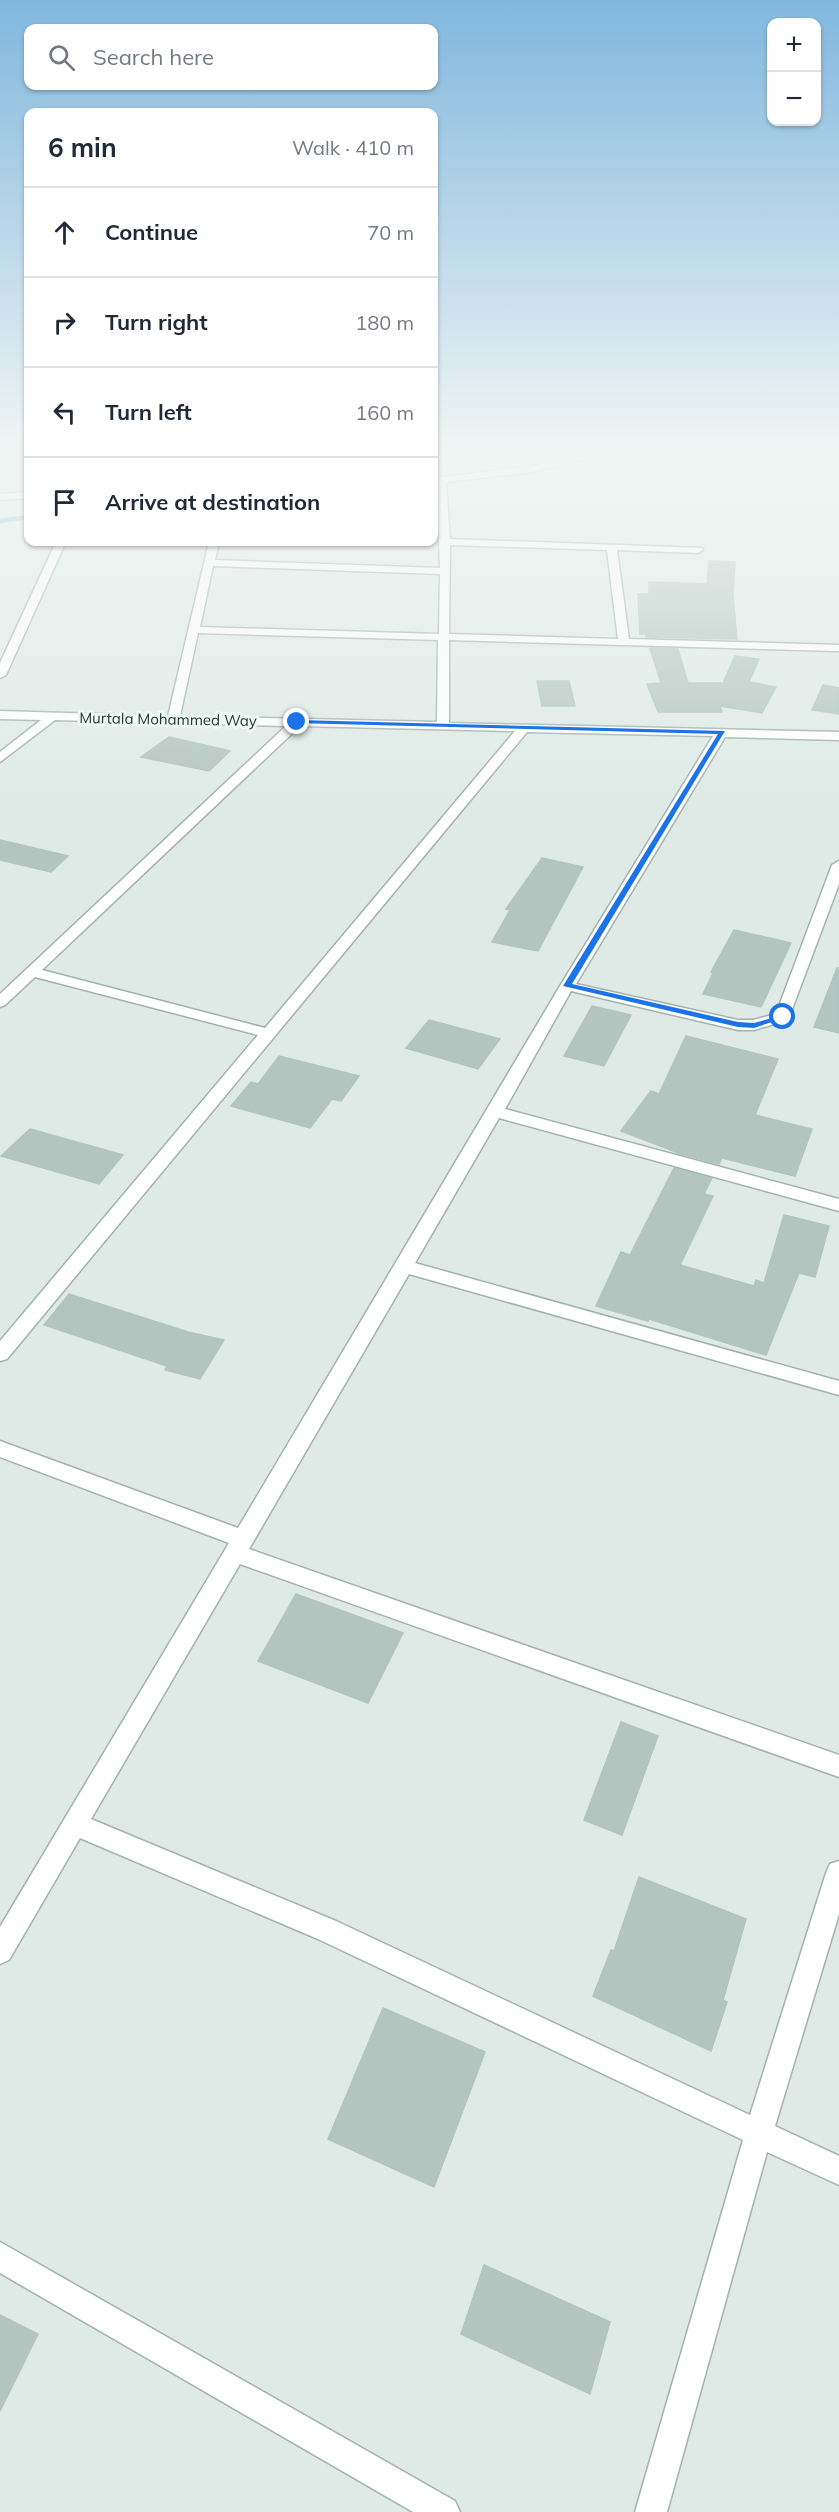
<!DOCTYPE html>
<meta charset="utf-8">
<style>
:root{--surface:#fff;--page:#f2f2f3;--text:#1f2937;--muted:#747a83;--line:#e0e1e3}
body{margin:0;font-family:Mulish,sans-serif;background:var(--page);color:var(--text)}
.controls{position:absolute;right:18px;top:18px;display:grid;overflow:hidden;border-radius:12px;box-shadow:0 2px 4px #0004}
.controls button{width:54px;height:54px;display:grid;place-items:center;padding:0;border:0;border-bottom:2px solid var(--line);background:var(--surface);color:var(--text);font:30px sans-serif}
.stop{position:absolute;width:18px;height:18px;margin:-14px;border:4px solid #1a73e8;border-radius:50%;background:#fff}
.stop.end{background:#1a73e8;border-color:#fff;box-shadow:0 2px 6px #0008}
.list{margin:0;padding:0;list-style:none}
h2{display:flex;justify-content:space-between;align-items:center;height:78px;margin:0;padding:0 24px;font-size:26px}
h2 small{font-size:20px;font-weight:400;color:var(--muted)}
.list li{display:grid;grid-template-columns:39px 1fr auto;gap:18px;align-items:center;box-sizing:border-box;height:90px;padding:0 24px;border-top:2px solid var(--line)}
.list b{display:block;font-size:22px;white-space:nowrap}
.list em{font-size:20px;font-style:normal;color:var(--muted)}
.icon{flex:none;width:33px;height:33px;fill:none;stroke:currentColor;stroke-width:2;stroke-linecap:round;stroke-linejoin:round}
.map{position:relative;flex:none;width:839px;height:2512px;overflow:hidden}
.search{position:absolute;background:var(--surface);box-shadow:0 2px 4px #0004;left:24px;top:24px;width:414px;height:66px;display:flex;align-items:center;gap:15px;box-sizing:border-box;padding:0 21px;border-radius:12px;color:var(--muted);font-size:22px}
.panel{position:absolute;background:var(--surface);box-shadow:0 2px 4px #0004;left:24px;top:108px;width:414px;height:438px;border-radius:12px}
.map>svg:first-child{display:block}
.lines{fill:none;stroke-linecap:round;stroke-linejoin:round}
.stream{stroke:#86bcd0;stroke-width:4.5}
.building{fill:#b4c5c0;stroke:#b1c4be;stroke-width:1.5}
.minor-casing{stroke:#a2b2ae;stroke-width:3}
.minor{fill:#fff;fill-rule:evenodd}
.route{fill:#1a73e8}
.labels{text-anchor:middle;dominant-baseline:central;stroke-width:6;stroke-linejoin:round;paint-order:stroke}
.far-street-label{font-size:15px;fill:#203a36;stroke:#eff7f4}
</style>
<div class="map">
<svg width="839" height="2512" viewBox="0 0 839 2512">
<rect width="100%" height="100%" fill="#dfeae6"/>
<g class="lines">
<path class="stream" d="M0 521 28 517"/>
</g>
<g class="building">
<path d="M709 561 735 562 733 596 737 639 646 637V634H640L638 594H649V582L707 584Z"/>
<path d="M650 648 678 649 688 683H723L735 656 759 659 749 682 776 687 762 713 720 706 722 712H658L647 684 661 683Z"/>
<path d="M537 681H569L575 706H542Z"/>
<path d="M823 685 839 688V714L812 710Z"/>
<path d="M169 737 230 751 209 771 141 757Z"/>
<path d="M0 840 68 856 51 872 0 860Z"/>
<path d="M542 858 583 867 538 951 492 942 510 910 506 909Z"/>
<path d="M734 930 791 943 761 1007 703 994 713 973 711 972Z"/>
<path d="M837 968H839V1033L814 1027Z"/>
<path d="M592 1006 631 1015 604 1066 564 1056Z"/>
<path d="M429 1020 500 1039 478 1069 406 1048Z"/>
<path d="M686 1036 778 1059 755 1115 812 1129 795 1176 722 1158 719 1164 681 1154 621 1131 651 1091 659 1094Z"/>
<path d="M279 1056 359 1076 341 1101 332 1099 310 1128 231 1106 251 1082 258 1084Z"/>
<path d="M30 1129 123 1155 99 1184 1 1156Z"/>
<path d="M674 1168 712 1178 704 1194 713 1196 680 1265 754 1286 756 1280 764 1283 784 1215 829 1226 815 1277 799 1273 766 1355 649 1319 648 1321 596 1306 621 1252 630 1255Z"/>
<path d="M69 1294 188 1332 224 1340 200 1379 165 1370 167 1366 44 1325Z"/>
<path d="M296 1594 403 1633 368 1703 258 1661Z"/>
<path d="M621 1722 658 1736 622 1835 584 1820Z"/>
<path d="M639 1877 746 1919 723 2000 727 2002 711 2051 593 1996 611 1950 614 1951Z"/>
<path d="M383 2008 485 2052 434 2187 328 2139Z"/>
<path d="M484 2265 610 2322 590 2394 461 2334Z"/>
<path d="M0 2315 38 2334 0 2411Z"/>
</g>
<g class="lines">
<defs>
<g id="minor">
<path d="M575 457H593L532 472 446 482 450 539 702 548 703 550 698 553 617 550 629 639 839 645V651H836L449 640V723L839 732V740L725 737 576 984 738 1020H753L776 1014 832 865 839 861V884L788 1020 754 1030H738L571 991 505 1109 839 1199V1211L499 1118 415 1263 839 1381V1395L409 1274 249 1549 839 1755V1777L240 1564 91 1819 336 1921 750 2115 826 1873 830 1864 839 1861V1914L775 2126 839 2156V2185L767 2152 667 2512H635L743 2140 318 1939 80 1838 9 1960 0 1964V1927L229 1543 0 1457V1441L238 1528 560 986 713 736 527 732 7 1359 0 1361V1341L258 1035 35 977 5 1005 0 1007V994L286 726 55 720 0 762V752L41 720 0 719V711L168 716 209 542H219L215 560 440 568 437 483 434 484V478L532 466ZM450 545 607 550 618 639 449 634ZM213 566 440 574 439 634 200 627ZM198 633 438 640 437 722 180 716ZM300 726 515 731 265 1028 42 970Z"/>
<path d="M28 492V498L0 500V494Z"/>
<path d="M55 544 64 546 6 675 0 678V663Z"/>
<path d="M0 2242 455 2501 460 2512H413L0 2273Z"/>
</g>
</defs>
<use href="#minor" class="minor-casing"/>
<use href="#minor" class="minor"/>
</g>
<linearGradient id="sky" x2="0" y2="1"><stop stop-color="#81b7de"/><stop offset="0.56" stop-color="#f1f6f4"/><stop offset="1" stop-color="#f1f6f4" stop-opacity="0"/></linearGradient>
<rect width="839" height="809" fill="url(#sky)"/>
<path class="route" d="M297 720 725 731 572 984 738 1022 754 1023 783 1015 787 1017 754 1028 738 1027 563 986 718 734 295 723Z"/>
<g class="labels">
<g class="far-street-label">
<text transform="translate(168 719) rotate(1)">Murtala Mohammed Way</text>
</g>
</g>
</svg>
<div class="controls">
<button>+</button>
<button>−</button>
</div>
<div class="stop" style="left:783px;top:1017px"></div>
<div class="stop end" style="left:297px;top:722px"></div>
<div class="search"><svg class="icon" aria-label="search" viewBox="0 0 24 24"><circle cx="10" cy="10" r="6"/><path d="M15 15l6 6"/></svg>Search here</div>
<section class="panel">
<h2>6 min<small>Walk · 410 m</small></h2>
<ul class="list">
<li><svg class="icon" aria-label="ahead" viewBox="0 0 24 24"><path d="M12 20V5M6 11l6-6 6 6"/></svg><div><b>Continue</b></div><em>70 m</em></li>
<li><svg class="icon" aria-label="right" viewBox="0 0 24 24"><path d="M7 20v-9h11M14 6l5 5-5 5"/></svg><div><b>Turn right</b></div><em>180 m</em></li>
<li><svg class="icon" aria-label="left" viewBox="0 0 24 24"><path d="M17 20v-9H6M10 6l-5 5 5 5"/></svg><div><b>Turn left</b></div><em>160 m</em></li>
<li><svg class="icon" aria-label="arrive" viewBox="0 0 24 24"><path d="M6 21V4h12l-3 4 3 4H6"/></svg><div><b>Arrive at destination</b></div></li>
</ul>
</section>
</div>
